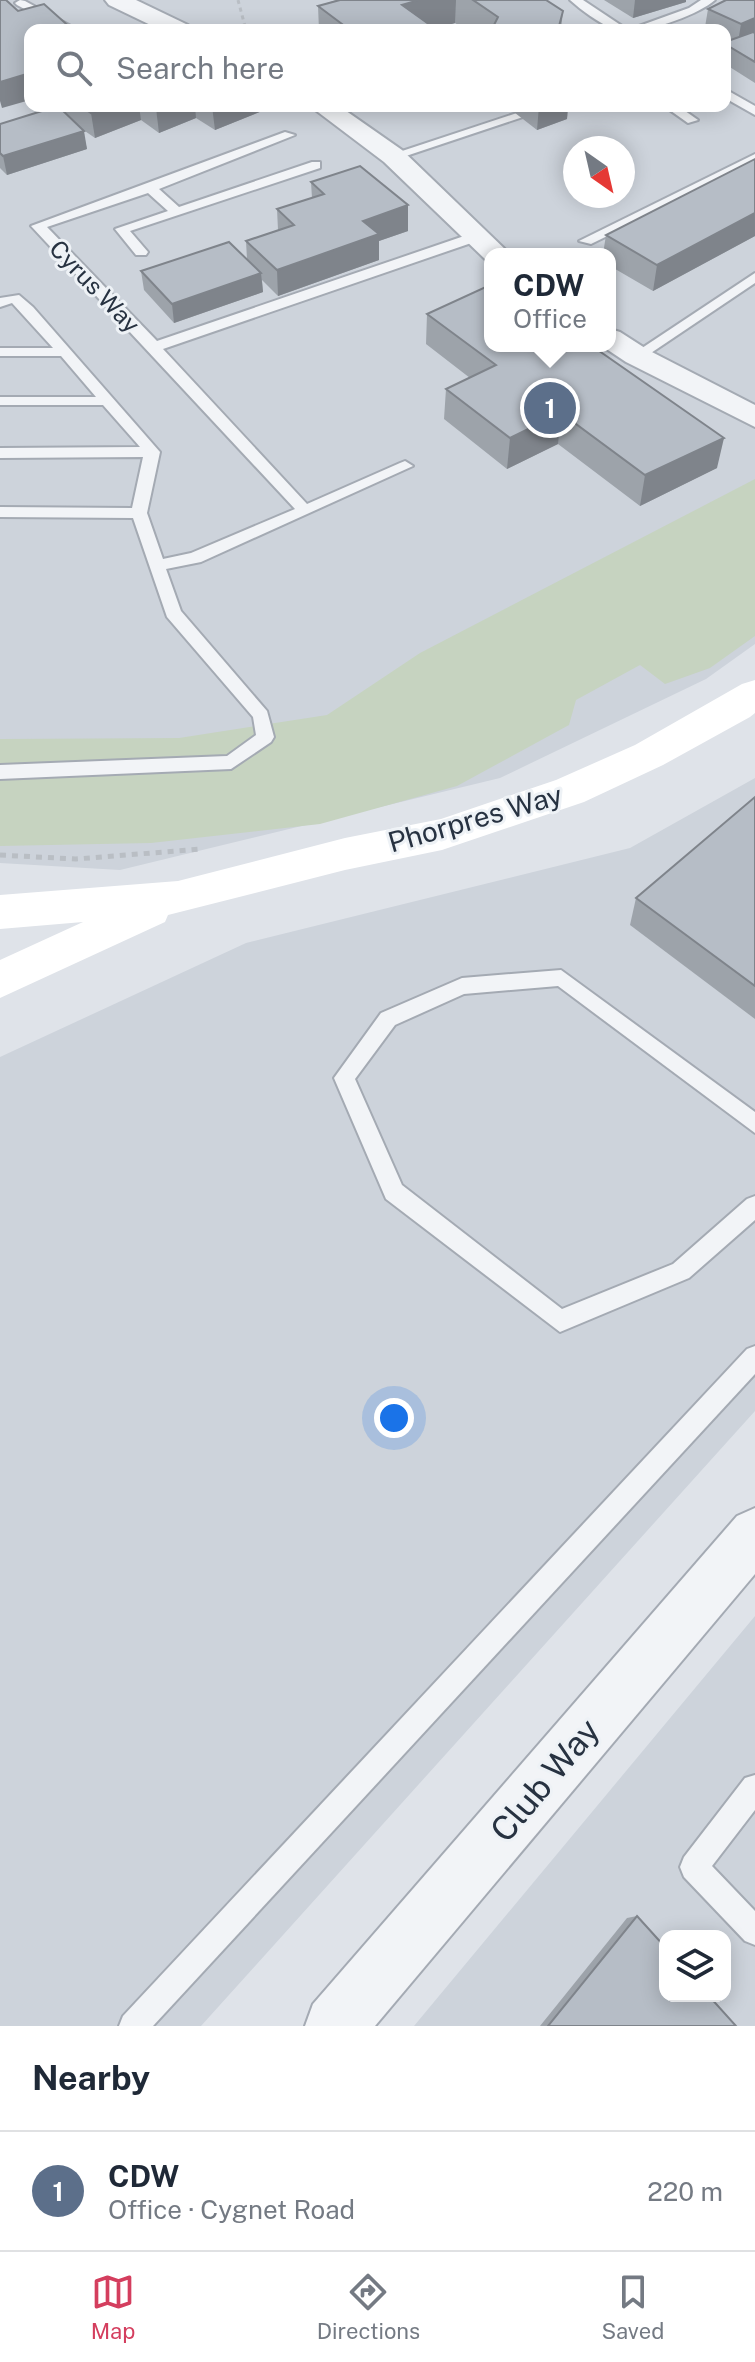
<!DOCTYPE html>
<meta charset="utf-8">
<style>
:root{--surface:#fff;--page:#f2f2f3;--text:#1f2937;--muted:#747a83;--line:#e0e1e3;--accent:#d43e5e}
body{margin:0;font-family:"Public Sans",sans-serif;background:var(--page);color:var(--text)}
.controls{position:absolute;right:24px;bottom:24px;display:grid;overflow:hidden;border-radius:16px;box-shadow:0 4px 20px #0003}
.controls button{width:72px;height:72px;display:grid;place-items:center;padding:0;border:0;border-bottom:2px solid var(--line);background:var(--surface);color:var(--text);font:40px sans-serif}
.compass{position:absolute;left:563px;top:136px;width:72px;height:72px;border-radius:50%;background:var(--surface);box-shadow:0 4px 20px #0003;rotate:146deg}
.you{position:absolute;left:394px;top:1418px;width:28px;height:28px;margin:-20px;border:6px solid #fff;border-radius:50%;background:#1a73e8;box-shadow:0 0 0 12px #1a73e833}
.badge{display:grid;place-items:center;width:52px;height:52px;border-radius:50%;background:var(--accent);color:#fff;font-size:26px;font-weight:700}
.pin{position:absolute;translate:-50% -50%;border:4px solid #fff;box-shadow:0 2px 8px #0006}
.popup{position:absolute;left:484px;top:248px;width:132px;height:104px;box-sizing:border-box;display:grid;place-content:center;border-radius:16px;background:var(--surface);filter:drop-shadow(0 2px 6px #0005);font-size:26px;white-space:nowrap;color:var(--muted)}
.popup b{font-size:30px;color:var(--text)}
.popup::after{content:'';position:absolute;left:50%;top:100%;margin-left:-16px;border:16px solid transparent;border-top-color:var(--surface)}
.list{margin:0;padding:0;list-style:none}
h2{display:flex;justify-content:space-between;align-items:center;height:104px;margin:0;padding:0 32px;font-size:34px}
h2 small{font-size:26px;font-weight:400;color:var(--muted)}
.list li{display:grid;grid-template-columns:52px 1fr auto;gap:24px;align-items:center;box-sizing:border-box;height:120px;padding:0 32px;border-top:2px solid var(--line)}
.list b{display:block;font-size:30px;white-space:nowrap}
.list p{margin:0;font-size:26px;white-space:nowrap;color:var(--muted)}
.list em{font-size:26px;font-style:normal;color:var(--muted)}
.icon{flex:none;width:44px;height:44px;fill:none;stroke:currentColor;stroke-width:2;stroke-linecap:round;stroke-linejoin:round}
.map{position:relative;flex:none;width:755px;height:2026px;overflow:hidden}
.search{position:absolute;background:var(--surface);box-shadow:0 4px 20px #0003;left:24px;right:24px;top:24px;height:88px;display:flex;align-items:center;gap:20px;box-sizing:border-box;padding:0 28px;border-radius:16px;color:var(--muted);font-size:30px}
.sheet{height:224px;background:var(--surface)}
nav{display:flex;justify-content:space-around;align-items:center;box-sizing:border-box;height:112px;border-top:2px solid var(--line);background:var(--surface);font-size:22px;color:var(--muted)}
nav a{display:grid;justify-items:center;gap:4px}
nav .on{color:var(--accent)}
.map>svg:first-child{display:block}
.built{fill:#cdd3db;fill-rule:evenodd}
.green{fill:#c6d3c0}
.lines{fill:none;stroke-linecap:round;stroke-linejoin:round}
.lane-casing{stroke:#a4aab3;stroke-width:4}
.street-casing{stroke:#a4aab3;stroke-width:4}
.path-far1{stroke:#b9bec4;stroke-width:3;stroke-dasharray:4 4;stroke-linecap:butt}
.path{stroke:#b9bec4;stroke-width:5;stroke-dasharray:6 6;stroke-linecap:butt}
.lane{fill:#f2f4f7;fill-rule:evenodd}
.street{fill:#f2f4f7;fill-rule:evenodd}
.secondary{fill:#fff;fill-rule:evenodd}
.wall{fill:#9da3aa}
.shaded-wall{fill:#7f848b}
.building{fill:#b6bdc6;stroke:#7f848b;stroke-width:2}
.labels{text-anchor:middle;dominant-baseline:central;stroke-width:6;stroke-linejoin:round;paint-order:stroke}
.far-street-label{font-size:24px;fill:#273241;stroke:#eef2f6}
.street-label{font-size:28px;fill:#273241;stroke:#eef2f6}
.near-street-label{font-size:34px;fill:#273241;stroke:#eef2f6}
</style>
<div class="map">
<svg width="755" height="2026" viewBox="0 0 755 2026">
<rect width="100%" height="100%" fill="#dfe3e9"/>
<g class="built">
<path d="M0 0H755V644L706 679 500 778 120 870 0 863ZM30 30H725V106H30ZM575 148H623V196H575ZM490 254H610V346H490Z"/>
<path d="M755 778V1411L201 2026H0V1057L246 943 630 848Z"/>
<path d="M755 1616V2026H414ZM665 1936H725V1996H665Z"/>
</g>
<path class="green" d="M755 479V636L710 668 665 684 640 665 576 700 569 725 457 786 320 824 151 843 0 846V739L179 738 327 715 420 653Z"/>
<g class="lines">
<defs>
<g id="lane">
<path d="M20 0 25 1 78 30H64L17 5 15 3Z"/>
<path d="M570 0H583L628 30 689 8 701 0H715C697 16 636 38 613 29 599 23 581 10 570 0Z"/>
<path d="M725 89 755 106V115L725 98Z"/>
<path d="M538 106H556L397 159 387 156Z"/>
<path d="M664 106H678L698 120 688 123Z"/>
<path d="M285 132 295 135 159 189 179 207 312 162H320V168L130 231 148 252 146 255H136L115 229 168 211 148 193 47 227 157 341 470 234H480V240L163 349 307 504 400 463 405 461 413 466 201 562 166 569 181 611 267 711 274 737 271 742 231 769 0 779V765L227 756 256 735 253 717 167 617 133 518 0 517V507L132 508 143 457 0 458V448L140 447 103 405H0V397H96L61 356H0V348H53L12 303 0 307V298L19 295 33 307 160 452 147 513 163 559 191 553 295 509 31 226Z"/>
<path d="M755 154V163L591 244 579 241Z"/>
<path d="M755 273V283L642 359 637 360 630 356Z"/>
<path d="M561 970 755 1112V1133L558 986 464 994 395 1025 355 1079 402 1185 562 1309 673 1264 747 1199 755 1196V1220L689 1278 560 1332 386 1199 334 1078 381 1013 462 978Z"/>
<path d="M755 1346V1374L153 2026H119L123 2016 747 1349Z"/>
<path d="M755 1775V1810L712 1866 755 1911V1945L745 1941 684 1877 680 1867 684 1857 745 1778Z"/>
</g>
<g id="street">
<path d="M105 0H136L188 25 192 30H161L109 5Z"/>
<path d="M310 106H339L402 150 510 254H490V261L486 260 384 162Z"/>
<path d="M610 329 620 332 648 350 755 405V427L626 362 602 346H610Z"/>
<path d="M755 1508V1574L375 2026H305L313 2004 737 1516Z"/>
</g>
</defs>
<use href="#lane" class="lane-casing"/>
<use href="#street" class="street-casing"/>
<path class="path-far1" d="M238 0 246 30"/>
<path class="path" d="M0 855 76 859 202 849"/>
<use href="#lane" class="lane"/>
<use href="#street" class="street"/>
<path class="secondary" d="M755 680V713L750 717 663 765 584 802 442 850 345 870 168 915 165 922 0 998V960L83 922 0 929V895L178 881 345 838 441 819 556 780 635 745 742 684Z"/>
</g>
<g class="wall">
<path d="M336 0H546L563 11 561 30H466L455 23 435 29 437 30H319L318 6Z"/>
<path d="M604 0H686V2L633 18Z"/>
<path d="M755 0V83L725 64V42L731 39 725 36V30H711L705 27 708 9Z"/>
<path d="M61 106H261L262 111 215 130 196 118 159 133 141 120 95 138 82 129 87 149 7 175 0 168V124L62 110Z"/>
<path d="M462 106H498L497 110Z"/>
<path d="M506 106H568L567 119 537 130Z"/>
<path d="M755 159V236L653 291 610 266V254H603L606 235Z"/>
<path d="M311 182 408 231 379 241V260L278 296 262 280 263 292 174 323 144 290 141 271 247 259 246 241 278 230 277 209 312 198Z"/>
<path d="M427 314 717 468 640 506 558 444 507 469 444 419 446 389 470 378 426 344Z"/>
<path d="M755 797V1019L630 925 636 898Z"/>
<path d="M637 1916 736 2026H540L627 1918Z"/>
</g>
<g class="shaded-wall">
<path d="M419 0H456L455 23 431 30 402 5Z"/>
<path d="M635 0H686V2L633 18Z"/>
<path d="M755 18V34L738 42 741 24Z"/>
<path d="M30 73V100L2 108 0 101V82Z"/>
<path d="M109 106H139L141 120 95 138 91 113Z"/>
<path d="M160 106H195L196 118 159 133 156 108Z"/>
<path d="M212 106H261L262 111 215 130Z"/>
<path d="M539 106H568L567 119 537 130Z"/>
<path d="M84 131 87 149 7 175 3 156Z"/>
<path d="M408 205V231L379 241V260L278 296 277 270 363 221Z"/>
<path d="M755 213V236L653 291 657 265Z"/>
<path d="M261 273 263 292 174 323 172 304Z"/>
<path d="M561 413 558 444 507 469 510 438Z"/>
<path d="M724 438 717 468 640 506 645 475Z"/>
</g>
<g class="building">
<path d="M0 0H6L18 11 44 4 73 30H30V73L0 82Z"/>
<path d="M340 0H419L402 5 437 30H350L318 6Z"/>
<path d="M473 0H546L563 11 558 30H484L493 27 498 17Z"/>
<path d="M726 0H755V18L741 24 708 9Z"/>
<path d="M753 32 755 33V62L725 44V42Z"/>
<path d="M58 106 84 131 3 156 0 153V124Z"/>
<path d="M81 106H109L91 113Z"/>
<path d="M755 159V213L657 265 606 235Z"/>
<path d="M360 166 408 205 363 221 379 234 277 270 246 241 294 225 277 209 324 194 311 182Z"/>
<path d="M229 242 261 273 172 304 141 271Z"/>
<path d="M490 285V346H592L724 438 645 475 561 413 510 438 446 389 496 365 427 314Z"/>
<path d="M755 797V986L636 898Z"/>
<path d="M637 1916 665 1947V1996H709L736 2026H548Z"/>
</g>
<g class="labels">
<g class="far-street-label">
<text transform="translate(95 286) rotate(46)">Cyrus Way</text>
</g>
<g class="street-label">
<text transform="translate(475 818) rotate(-16)">Phorpres Way</text>
</g>
<g class="near-street-label">
<text transform="translate(545 1780) rotate(-50)">Club Way</text>
</g>
</g>
</svg>
<div class="controls">
<button><svg class="icon" aria-label="layers" viewBox="0 0 24 24"><path d="M12 4l9 5-9 5-9-5zM3 14l9 5 9-5"/></svg></button>
</div>
<svg class="compass" viewBox="-18 -18 36 36"><path d="M0-13l5 13h-10z" fill="#e53935"/><path d="M0 13l5-13h-10z" fill="#747a83"/></svg>
<div class="you"></div>
<div class="pin badge" style="left:550px;top:408px;background:#5c6f8a">1</div>
<div class="popup"><b>CDW</b>Office</div>
<div class="search"><svg class="icon" aria-label="search" viewBox="0 0 24 24"><circle cx="10" cy="10" r="6"/><path d="M15 15l6 6"/></svg>Search here</div>
</div>
<section class="sheet">
<h2>Nearby<small></small></h2>
<ul class="list">
<li><span class="badge" style="background:#5c6f8a">1</span><div><b>CDW</b><p>Office · Cygnet Road</p></div><em>220 m</em></li>
</ul>
</section>
<nav>
<a class="on"><svg class="icon" aria-label="map" viewBox="0 0 24 24"><path d="M3 6l6-2 6 2 6-2v14l-6 2-6-2-6 2zM9 4v14M15 6v14"/></svg>Map</a>
<a><svg class="icon" aria-label="directions" viewBox="0 0 24 24"><path d="M12 3l9 9-9 9-9-9zM9 14v-3h6M13 9l2 2-2 2"/></svg>Directions</a>
<a><svg class="icon" aria-label="saved" viewBox="0 0 24 24"><path d="M7 4h10v16l-5-4-5 4z"/></svg>Saved</a>
</nav>
